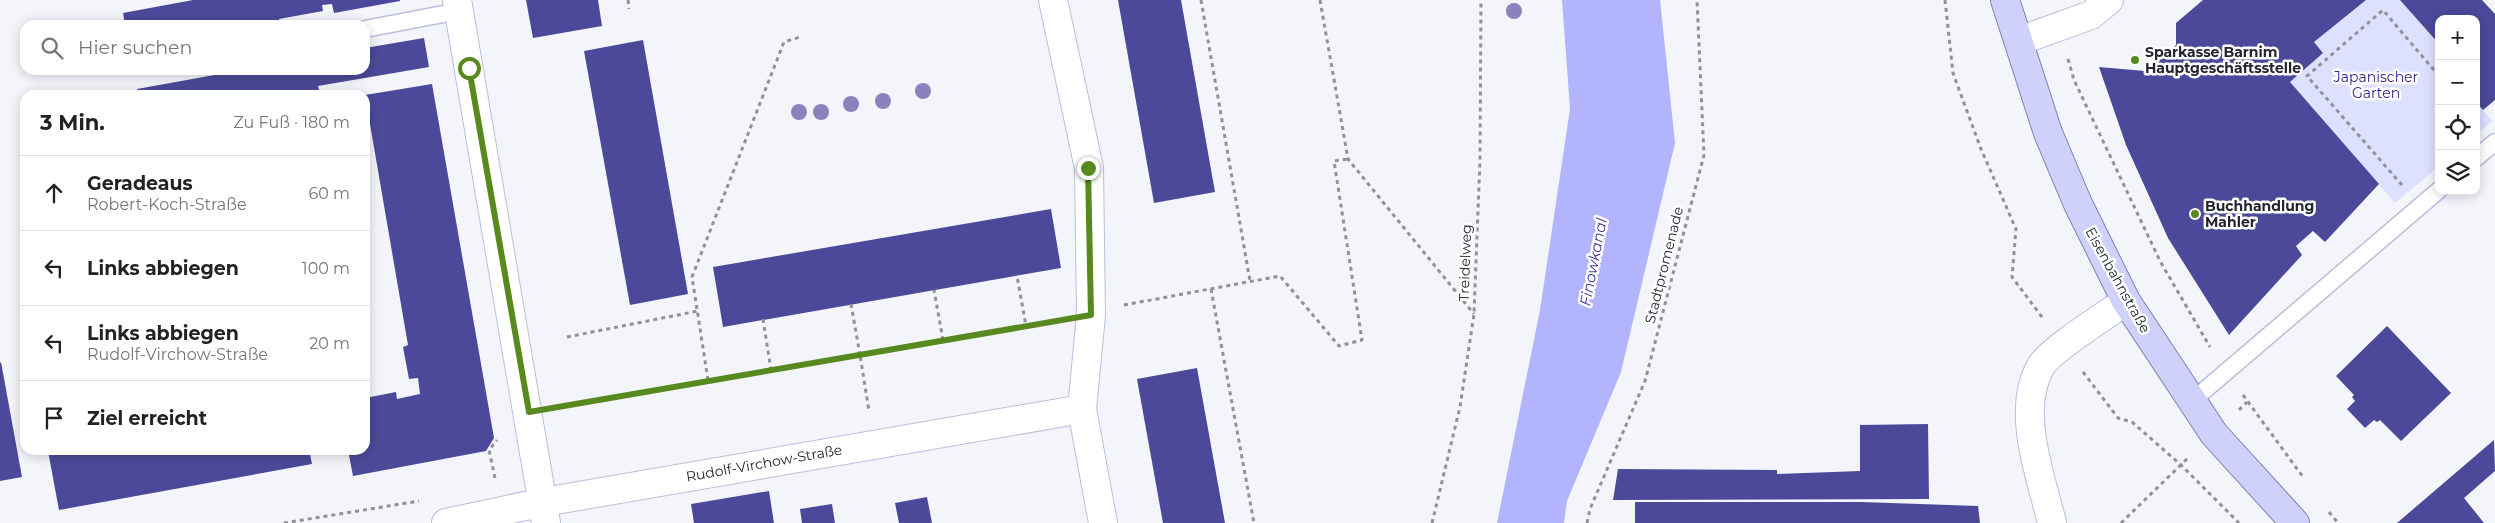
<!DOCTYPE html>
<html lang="de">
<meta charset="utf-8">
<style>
:root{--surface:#fff;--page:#f2f2f2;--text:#222;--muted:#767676;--line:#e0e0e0}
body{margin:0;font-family:Montserrat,sans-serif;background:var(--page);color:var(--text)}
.controls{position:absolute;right:15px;top:15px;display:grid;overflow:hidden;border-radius:10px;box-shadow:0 2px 12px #0003}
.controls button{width:45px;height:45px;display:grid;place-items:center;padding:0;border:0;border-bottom:1px solid var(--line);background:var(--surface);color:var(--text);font:25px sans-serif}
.stop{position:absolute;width:15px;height:15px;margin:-11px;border:4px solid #57891f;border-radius:50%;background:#fff}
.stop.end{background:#57891f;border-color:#fff;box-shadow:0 1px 5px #0008}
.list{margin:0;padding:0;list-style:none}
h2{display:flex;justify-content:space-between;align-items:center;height:65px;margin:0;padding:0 20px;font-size:21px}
h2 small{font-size:16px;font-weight:400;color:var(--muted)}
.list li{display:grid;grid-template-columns:32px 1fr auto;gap:15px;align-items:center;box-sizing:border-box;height:75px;padding:0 20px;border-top:1px solid var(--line)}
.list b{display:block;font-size:19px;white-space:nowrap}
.list p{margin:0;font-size:16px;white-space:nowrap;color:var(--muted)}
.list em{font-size:16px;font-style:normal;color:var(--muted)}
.icon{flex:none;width:28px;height:28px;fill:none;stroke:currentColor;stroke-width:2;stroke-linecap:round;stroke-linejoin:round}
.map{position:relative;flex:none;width:2495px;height:523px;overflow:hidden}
.search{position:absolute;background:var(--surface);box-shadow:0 2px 12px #0003;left:20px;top:20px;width:350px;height:55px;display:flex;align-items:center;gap:12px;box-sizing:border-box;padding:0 18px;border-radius:15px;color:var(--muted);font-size:19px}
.panel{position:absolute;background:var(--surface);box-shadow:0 2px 12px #0003;left:20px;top:90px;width:350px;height:365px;border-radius:15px}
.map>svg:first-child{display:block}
.green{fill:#dde0fe}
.water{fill:#b2b5fe}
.building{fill:#4c499a}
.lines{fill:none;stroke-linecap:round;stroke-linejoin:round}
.service-casing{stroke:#bbbedf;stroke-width:19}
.minor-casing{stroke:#bbbedf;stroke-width:30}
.primary-casing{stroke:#7e80b1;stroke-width:30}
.path{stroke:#91919b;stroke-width:3;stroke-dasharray:4 4;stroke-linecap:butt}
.service{stroke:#fff;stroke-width:16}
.minor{stroke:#fff;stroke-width:28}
.primary{stroke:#cfd1fa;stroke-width:28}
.tree{fill:#8a82bd}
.route{stroke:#57891f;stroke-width:6}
.poi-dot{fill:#57891f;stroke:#fff;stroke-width:2}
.labels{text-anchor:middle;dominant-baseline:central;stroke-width:5;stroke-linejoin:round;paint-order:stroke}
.poi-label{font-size:14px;font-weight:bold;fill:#232430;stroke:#fff;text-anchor:start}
.park-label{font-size:14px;fill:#34248a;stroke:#fff}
.street-label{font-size:14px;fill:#232430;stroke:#fff}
.water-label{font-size:15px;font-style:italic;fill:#41359b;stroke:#fff}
</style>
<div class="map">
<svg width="2495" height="523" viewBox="0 0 2495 523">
<rect width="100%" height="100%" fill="#f4f4fb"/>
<g class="green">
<path d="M2365 0H2400L2439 44V166L2395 203 2290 82 2323 53 2314 42Z"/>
<path d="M2476 102 2492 121 2476 135Z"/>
</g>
<path class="water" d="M1562 0H1660L1675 143 1621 372 1567 501 1564 523H1497L1540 310 1570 109Z"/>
<g class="building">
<path d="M193 0H400V1L334 13 332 4 322 5 323 11 279 19 280 23 270 25H125L123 13Z"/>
<path d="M526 0H598L602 26 533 38Z"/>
<path d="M1118 0H1181L1215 192 1154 203Z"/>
<path d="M2203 0H2366L2314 42 2323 53 2290 82 2379 184 2325 242 2313 231 2296 246 2302 255 2229 335 2168 238 2126 145 2099 67 2145 71 2176 45V23Z"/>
<path d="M2400 0H2482L2495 14V100L2483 110 2476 102V19H2439V44Z"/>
<path d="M424 38 429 67 318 86 320 93 313 94 138 95 137 89 242 70H365V48Z"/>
<path d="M643 40 688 294 630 305 584 51Z"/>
<path d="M432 84 494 438 486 451 353 476 348 450H365V398L396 392 397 399 420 394 418 378 409 379 403 347 408 345 365 95Z"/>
<path d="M1051 209 1061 268 723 327 713 267Z"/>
<path d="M2387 326 2451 393 2401 441 2380 420 2377 422 2374 420 2365 428 2347 409 2355 401 2352 397 2354 395 2336 376Z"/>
<path d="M1 362 22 477 0 481V363Z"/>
<path d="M1197 368 1225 523H1163L1137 379Z"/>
<path d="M1928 424 1929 499 1613 500 1618 469 1777 470V474L1860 471V425Z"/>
<path d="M2494 440 2495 471 2464 498 2484 523H2397Z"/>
<path d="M55 450H309L312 464 59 510 48 451Z"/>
<path d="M769 491 774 523H694L691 504Z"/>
<path d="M927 497 932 523H899L895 503Z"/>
<path d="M1635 502H1861L1978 506 1980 523H1635Z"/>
<path d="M832 504 835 523H802L800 509Z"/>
</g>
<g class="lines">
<defs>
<g id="service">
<path d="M365 29 459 11"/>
<path d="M2476 158 2495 142"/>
<path d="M2192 401 2439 190"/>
</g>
<g id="minor">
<path d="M457 0 546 523"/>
<path d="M1053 0 1089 168 1091 315 1082 409 1103 523"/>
<path d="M2019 41 2091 15 2109 0"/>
<path d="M446 523 544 502 1082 409"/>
<path d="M2052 523C2041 477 2015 410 2041 366 2050 350 2108 314 2126 301"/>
</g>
<path id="primary" d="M2005 0 2048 133 2078 204 2126 301 2214 434 2295 523"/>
</defs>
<use href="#service" class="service-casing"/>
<use href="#minor" class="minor-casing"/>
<use href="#primary" class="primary-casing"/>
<g class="path">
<path d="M628 0 629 9"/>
<path d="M1201 0 1250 281"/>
<path d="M1320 0 1348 159 1474 314"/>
<path d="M1945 0 1953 73 1981 149 2016 229 2012 277 2042 317"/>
<path d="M2068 59 2074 80 2160 261 2210 347"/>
<path d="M2402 185 2307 76 2383 10 2439 76"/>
<path d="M1211 289 1254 523"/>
<path d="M851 304 860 355 943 340 934 290"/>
<path d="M1124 305 1280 276 1339 346 1362 340 1334 161 1348 159"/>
<path d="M763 319 771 370 860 355 869 411"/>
<path d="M1026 326 1055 321"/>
<path d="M567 337 698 311"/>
<path d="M943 340 1026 326 1017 276"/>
<path d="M2083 372 2118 418 2132 422 2181 465 2239 523"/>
<path d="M708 380 692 277 784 42 800 37"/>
<path d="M2243 395 2303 477"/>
<path d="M560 406 771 370"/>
<path d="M2239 410 2247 402"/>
<path d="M495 478 489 450 497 440"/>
<path d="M2329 512 2338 523"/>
<path d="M284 523 419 501"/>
<path d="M1432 523 1460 407 1474 314 1480 159 1481 0"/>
<path d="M1587 523 1590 509 1645 381 1704 155 1697 0"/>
<path d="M2121 523 2189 457"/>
</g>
<use href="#service" class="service"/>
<use href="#minor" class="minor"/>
<use href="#primary" class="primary"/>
</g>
<g class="tree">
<circle cx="1514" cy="11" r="8"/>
<circle cx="923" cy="91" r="8"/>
<circle cx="883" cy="101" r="8"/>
<circle cx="851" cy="104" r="8"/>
<circle cx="799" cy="112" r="8"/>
<circle cx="821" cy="112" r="8"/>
</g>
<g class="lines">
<path class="route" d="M469 68 529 412 1091 315 1088 168"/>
</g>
<g class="poi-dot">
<circle cx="2135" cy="60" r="5"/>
<circle cx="2195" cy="214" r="5"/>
</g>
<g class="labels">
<g class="poi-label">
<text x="2145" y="52">Sparkasse Barnim<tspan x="2145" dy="16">Hauptgeschäftsstelle</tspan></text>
<text x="2205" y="206">Buchhandlung<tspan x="2205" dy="16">Mahler</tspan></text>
</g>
<g class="park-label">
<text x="2376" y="77">Japanischer<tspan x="2376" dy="16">Garten</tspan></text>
</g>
<g class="street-label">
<text transform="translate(1465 263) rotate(-88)">Treidelweg</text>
<text transform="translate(1664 265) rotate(-76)">Stadtpromenade</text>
<text transform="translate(2118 280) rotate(61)">Eisenbahnstraße</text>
<text transform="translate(764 463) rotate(-10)">Rudolf-Virchow-Straße</text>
</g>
<g class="water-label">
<text transform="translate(1593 262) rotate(-79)">Finowkanal</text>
</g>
</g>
</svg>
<div class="controls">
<button>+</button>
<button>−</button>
<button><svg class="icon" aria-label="locate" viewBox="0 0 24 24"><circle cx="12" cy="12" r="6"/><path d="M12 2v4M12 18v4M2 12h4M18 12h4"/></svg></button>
<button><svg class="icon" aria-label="layers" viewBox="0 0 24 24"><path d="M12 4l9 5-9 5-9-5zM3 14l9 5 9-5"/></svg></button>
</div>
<div class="stop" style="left:469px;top:68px"></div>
<div class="stop end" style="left:1088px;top:168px"></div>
<div class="search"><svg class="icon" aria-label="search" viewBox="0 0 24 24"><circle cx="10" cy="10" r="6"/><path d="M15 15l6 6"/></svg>Hier suchen</div>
<section class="panel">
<h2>3 Min.<small>Zu Fuß · 180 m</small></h2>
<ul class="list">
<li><svg class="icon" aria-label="ahead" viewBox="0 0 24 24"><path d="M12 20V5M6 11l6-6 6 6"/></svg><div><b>Geradeaus</b><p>Robert-Koch-Straße</p></div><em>60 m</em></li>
<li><svg class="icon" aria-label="left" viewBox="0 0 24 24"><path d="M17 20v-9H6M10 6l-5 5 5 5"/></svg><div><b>Links abbiegen</b></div><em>100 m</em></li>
<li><svg class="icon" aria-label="left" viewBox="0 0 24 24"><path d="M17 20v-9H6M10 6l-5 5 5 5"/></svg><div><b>Links abbiegen</b><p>Rudolf-Virchow-Straße</p></div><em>20 m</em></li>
<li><svg class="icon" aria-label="arrive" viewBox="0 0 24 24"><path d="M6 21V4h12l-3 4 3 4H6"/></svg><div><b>Ziel erreicht</b></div></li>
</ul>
</section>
</div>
